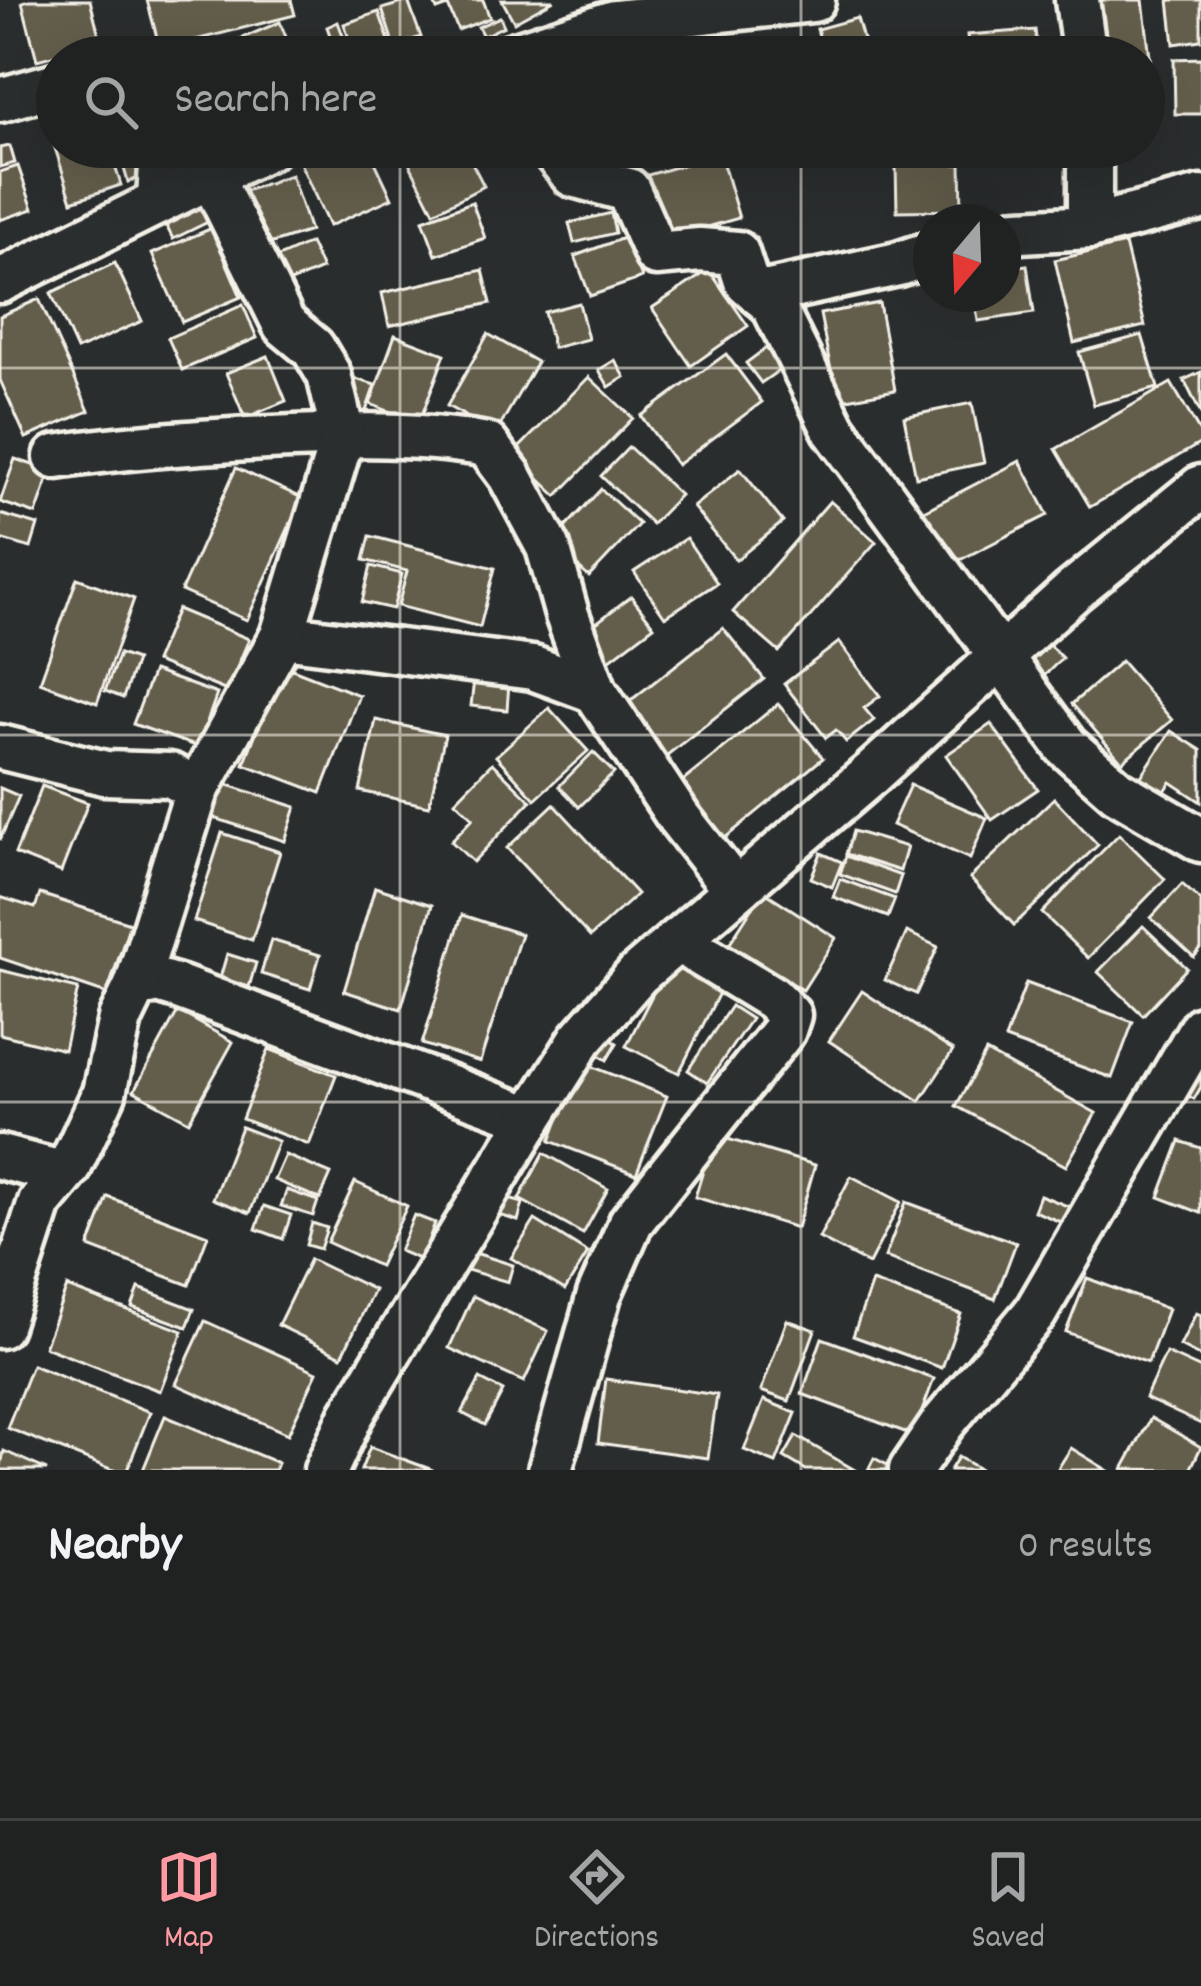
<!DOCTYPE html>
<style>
:root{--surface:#202222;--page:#282a2a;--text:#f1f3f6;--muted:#a2a4a5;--line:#3d3f40;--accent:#ff9aa2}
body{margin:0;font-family:Dekko,sans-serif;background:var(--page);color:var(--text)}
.compass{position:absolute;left:913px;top:204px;width:108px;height:108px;border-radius:50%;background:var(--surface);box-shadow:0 12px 48px #0002;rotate:199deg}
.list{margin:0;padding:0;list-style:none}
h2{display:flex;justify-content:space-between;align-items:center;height:156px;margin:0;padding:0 48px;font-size:51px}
h2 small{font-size:39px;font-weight:400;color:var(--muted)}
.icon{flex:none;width:66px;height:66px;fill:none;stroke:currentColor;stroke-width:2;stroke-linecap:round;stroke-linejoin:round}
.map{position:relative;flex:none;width:1201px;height:1470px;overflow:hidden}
.search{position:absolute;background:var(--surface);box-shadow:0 12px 48px #0002;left:36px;right:36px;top:36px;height:132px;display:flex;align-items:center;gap:30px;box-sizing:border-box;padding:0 42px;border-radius:66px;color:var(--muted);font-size:45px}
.sheet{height:348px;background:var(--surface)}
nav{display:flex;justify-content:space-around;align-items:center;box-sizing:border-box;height:168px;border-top:3px solid var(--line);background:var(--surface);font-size:33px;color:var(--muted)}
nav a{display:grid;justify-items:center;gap:6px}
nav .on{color:var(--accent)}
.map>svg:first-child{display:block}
.building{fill:#645d4c;stroke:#f4f1e8;stroke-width:3}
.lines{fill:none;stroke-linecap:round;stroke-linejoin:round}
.minor-casing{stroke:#f4f1e8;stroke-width:51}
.minor{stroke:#2a2d2e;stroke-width:42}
.grid{fill:none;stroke:#f4f1e8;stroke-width:3;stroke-opacity:0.55}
</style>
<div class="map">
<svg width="1201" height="1470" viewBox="0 0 1201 1470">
<rect width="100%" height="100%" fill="#2a2d2e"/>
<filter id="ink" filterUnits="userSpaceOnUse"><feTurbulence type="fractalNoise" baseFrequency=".00833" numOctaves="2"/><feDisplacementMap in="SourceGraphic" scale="24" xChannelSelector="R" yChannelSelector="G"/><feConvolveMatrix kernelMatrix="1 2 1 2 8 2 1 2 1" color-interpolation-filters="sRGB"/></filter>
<g filter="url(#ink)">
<g class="building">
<path d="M29 0H90L101 43 37 60 22 2Z"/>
<path d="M147 0H291L295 15 160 49Z"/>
<path d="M433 0H483L490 18 458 30 448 6 437 10Z"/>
<path d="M502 0H554L514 22Z"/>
<path d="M1085 0H1143L1152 73 1144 74V57H1092Z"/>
<path d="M1169 0H1201V40L1174 44Z"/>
<path d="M408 1 421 37 394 46 382 9Z"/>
<path d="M379 12 394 55 355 57 344 24Z"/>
<path d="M500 17 504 26 483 36 478 27Z"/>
<path d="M857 18 868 57H825L817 29Z"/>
<path d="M701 20 712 57H643L638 39Z"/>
<path d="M280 22 294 57H231L226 45Z"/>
<path d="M338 22 351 57H338L327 27Z"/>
<path d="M1035 30 1038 57H969L967 35Z"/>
<path d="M216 40 221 57H160L159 54Z"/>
<path d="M331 42 336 57H314L311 48Z"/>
<path d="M1201 58V114H1175L1174 59Z"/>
<path d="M57 144V147H109L121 185 72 201 54 145Z"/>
<path d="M10 146 15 163 0 167V148Z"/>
<path d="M312 147H339L341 151 368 147 392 198 329 226 296 154Z"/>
<path d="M401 147H464L484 186 434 212Z"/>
<path d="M976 147H1036L1037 149 976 153Z"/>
<path d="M140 148 148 175 128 182 120 155Z"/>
<path d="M720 154 739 218 659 241 641 177Z"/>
<path d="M961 164 962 210 897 211 896 165Z"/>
<path d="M18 166 33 209 0 220V172Z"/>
<path d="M291 175 310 231 257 248 239 193Z"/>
<path d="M201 194 214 219 173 239 160 214Z"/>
<path d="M472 202 485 238 436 255 423 220Z"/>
<path d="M611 213 615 233 574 243 569 223Z"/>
<path d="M212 228 241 297 182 322 152 254Z"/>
<path d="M626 237 642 278 590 296 575 256Z"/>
<path d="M310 243 322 269 274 289 263 264Z"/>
<path d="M1125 244 1145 326 1074 343 1055 260Z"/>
<path d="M115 263 142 321 77 350 51 293Z"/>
<path d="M1027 265 1034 313 978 321 974 294H1003V268Z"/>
<path d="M483 270 491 303 389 326 382 293Z"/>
<path d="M709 270 748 326 691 366 652 308Z"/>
<path d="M39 299 89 411 26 438 0 380V316Z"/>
<path d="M579 303 588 339 553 348 544 312Z"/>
<path d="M879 303 895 390 837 401 820 314Z"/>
<path d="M243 305 257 338 182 370 168 338Z"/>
<path d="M488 334 537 362 496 433 447 406Z"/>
<path d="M395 335 445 354 419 423 370 404Z"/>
<path d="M1142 335 1158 388 1094 405 1079 352Z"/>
<path d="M766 348 781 369 761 383 746 363Z"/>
<path d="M726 354 762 402 677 465 641 416Z"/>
<path d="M268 356 286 401 245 418 226 373Z"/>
<path d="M615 360 625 377 609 387 599 370Z"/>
<path d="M1201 372V414L1184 380Z"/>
<path d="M589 377 633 418 557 496 513 454Z"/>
<path d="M356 379 375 385 363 420 344 414Z"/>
<path d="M1171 383 1201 434V443L1090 507 1056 449Z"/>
<path d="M972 403 984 463 916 477 904 417Z"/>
<path d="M629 447 680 495 652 524 601 476Z"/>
<path d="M15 459 51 471 36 514 0 502Z"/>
<path d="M1020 461 1048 515 948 566 920 513Z"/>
<path d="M236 468 302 498 247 620 181 591Z"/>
<path d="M740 469 783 522 736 560 693 507Z"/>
<path d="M601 489 639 524 589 577 551 543Z"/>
<path d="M830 501 876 542 779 652 733 612Z"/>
<path d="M0 514 38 525 31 548 0 539Z"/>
<path d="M370 536 495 568 480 627 398 606 407 571 364 560Z"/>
<path d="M686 538 717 583 665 617 634 572Z"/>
<path d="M371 566 402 574 393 609 362 602Z"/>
<path d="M77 578 134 599 97 703 40 682Z"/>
<path d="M631 596 654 626 605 663 582 634Z"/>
<path d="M177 609 249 639 227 691 155 662Z"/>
<path d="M723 628 764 679 666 756 626 704Z"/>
<path d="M1042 638 1062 658 1044 676 1023 655Z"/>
<path d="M839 642 880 696 864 708 874 720 846 742 836 730 826 738 784 684Z"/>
<path d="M119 654 136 660 123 698 105 691Z"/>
<path d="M1121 661 1172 720 1122 762 1072 704Z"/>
<path d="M282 665 359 695 321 793 244 764Z"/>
<path d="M153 671 217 694 198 747 133 724Z"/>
<path d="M474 679 509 683 507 710 471 706Z"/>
<path d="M778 704 823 758 724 839 678 785Z"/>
<path d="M549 708 588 751 535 799 496 756Z"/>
<path d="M376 720 445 735 429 806 360 791Z"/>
<path d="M991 724 1038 789 992 820 946 755Z"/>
<path d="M1171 731 1201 750V802L1171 782 1159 800 1136 784Z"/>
<path d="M593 752 614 773 579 807 559 786Z"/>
<path d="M492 763 531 801 473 862 451 841 473 818 455 801Z"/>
<path d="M216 781 296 807 285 841 205 815Z"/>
<path d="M910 785 987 818 970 859 892 825Z"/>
<path d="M42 786 88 803 61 872 15 854Z"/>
<path d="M0 788 19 796 0 840Z"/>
<path d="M1054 798 1098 845 1014 925 970 878Z"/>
<path d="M554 804 637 894 590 937 507 848Z"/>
<path d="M853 831 907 847 900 871 846 854Z"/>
<path d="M222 833 280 852 252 940 194 921Z"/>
<path d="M1119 834 1165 879 1088 958 1042 913Z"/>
<path d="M821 853 842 862 832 887 811 878Z"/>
<path d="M846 856 901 876 895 894 840 874Z"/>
<path d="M840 879 895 899 888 917 833 897Z"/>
<path d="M1182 884 1201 901V949L1194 957 1151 918Z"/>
<path d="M375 887 432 905 401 1009 344 991Z"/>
<path d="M763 891 836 938 803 990 729 944Z"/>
<path d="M40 894 130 923 107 994 0 958V897L35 908Z"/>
<path d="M462 915 521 934 480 1062 422 1044Z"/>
<path d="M1143 926 1187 968 1143 1015 1098 972Z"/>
<path d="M907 932 938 947 916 994 885 980Z"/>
<path d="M271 940 320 955 310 989 261 974Z"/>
<path d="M227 954 256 963 249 987 220 978Z"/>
<path d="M668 964 720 991 679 1073 626 1046Z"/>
<path d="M0 970 78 989 64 1050 0 1034Z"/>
<path d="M1026 983 1133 1022 1112 1078 1005 1039Z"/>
<path d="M862 991 953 1051 920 1101 829 1041Z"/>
<path d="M731 1006 751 1019 707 1083 688 1070Z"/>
<path d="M178 1011 233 1042 189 1121 134 1091Z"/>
<path d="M597 1032 617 1043 607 1060 587 1048Z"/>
<path d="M269 1049 336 1075 309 1145 242 1119Z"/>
<path d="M986 1052 1096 1113 1066 1166 956 1106Z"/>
<path d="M581 1062 667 1096 636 1174 550 1141Z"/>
<path d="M1191 1067 1201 1073V1087L1194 1099 1178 1090Z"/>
<path d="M241 1127 278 1141 250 1213 213 1199Z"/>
<path d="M714 1135 815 1165 797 1228 695 1197Z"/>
<path d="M1180 1141 1201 1148V1213L1159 1197Z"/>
<path d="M544 1153 608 1189 583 1234 519 1199Z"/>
<path d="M285 1155 331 1174 320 1199 274 1180Z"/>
<path d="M851 1176 901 1202 869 1264 819 1238Z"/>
<path d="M355 1182 407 1206 379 1266 327 1242Z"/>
<path d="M287 1190 318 1201 313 1216 281 1206Z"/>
<path d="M1040 1195 1070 1207 1063 1223 1034 1211Z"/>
<path d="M498 1196 523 1203 518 1221 493 1213Z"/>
<path d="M108 1197 208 1235 189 1285 89 1247Z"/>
<path d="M906 1202 1016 1243 995 1299 885 1257Z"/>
<path d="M264 1206 291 1215 283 1239 256 1229Z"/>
<path d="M414 1215 435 1223 421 1260 399 1251Z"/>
<path d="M535 1220 588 1253 565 1290 511 1258Z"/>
<path d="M312 1223 327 1228 320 1249 306 1245Z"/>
<path d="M472 1252 513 1265 508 1282 467 1270Z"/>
<path d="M310 1259 374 1290 342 1356 278 1325Z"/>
<path d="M1087 1278 1168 1309 1148 1363 1066 1332Z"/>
<path d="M872 1282 961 1314 942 1368 853 1336Z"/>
<path d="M67 1287 183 1331 160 1391 44 1347Z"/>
<path d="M139 1288 194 1309 187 1327 132 1307Z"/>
<path d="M473 1296 548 1331 524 1382 449 1348Z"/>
<path d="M1196 1313 1201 1315V1357L1180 1346Z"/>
<path d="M787 1320 815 1330 789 1401 761 1391Z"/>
<path d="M205 1321 317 1372 288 1434 176 1384Z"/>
<path d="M822 1338 934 1379 913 1435 802 1394Z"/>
<path d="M1166 1353 1201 1369V1424L1145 1398Z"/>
<path d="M32 1365 150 1412 127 1470H113L7 1428Z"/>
<path d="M480 1379 503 1391 485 1425 462 1413Z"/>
<path d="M606 1379 717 1395 708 1458 598 1443Z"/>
<path d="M764 1400 796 1413 776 1463 744 1450Z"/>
<path d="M165 1416 278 1463 275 1470H143Z"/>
<path d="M1151 1418 1201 1447 1190 1470 1123 1469Z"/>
<path d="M796 1436 855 1470H806L784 1457Z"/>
<path d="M370 1447 433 1470H361Z"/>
<path d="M1071 1448 1107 1470H1057Z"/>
<path d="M4 1451 47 1470H0Z"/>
<path d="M958 1457 981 1470H950Z"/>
<path d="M874 1458 893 1468 892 1470H868Z"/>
</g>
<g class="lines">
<defs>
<g id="minor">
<path d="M1077 0 1085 57"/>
<path d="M507 57 614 22 813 0"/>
<path d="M0 100 57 84"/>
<path d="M550 147 573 175 628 190 656 254 700 250 737 253 746 281 773 305 834 429 1066 746 1117 791 1201 840"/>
<path d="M159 201 162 147"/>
<path d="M1090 227V147"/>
<path d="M1003 232 1090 227 1201 198"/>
<path d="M0 281 270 147"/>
<path d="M760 294 898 264 931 253"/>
<path d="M56 457C120 447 184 443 248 439 328 435 409 431 487 445L510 476 548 547 567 615 595 691 679 818 734 888"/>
<path d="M282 636 533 668 595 691"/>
<path d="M0 747 105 773 170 775 197 790"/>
<path d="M136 986 158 981 181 988 531 1118"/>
<path d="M0 1157 54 1171 69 1168"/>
<path d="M0 1326 40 1203 69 1168 104 1093 120 1019 136 986 197 790 282 636 343 435 329 375 313 348 284 324 210 174"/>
<path d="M326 1470 351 1416 531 1118 581 1039 638 974 872 773 1072 592 1201 487"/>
<path d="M550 1470 599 1295 631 1222 784 1030 789 1015 772 998 677 940"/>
<path d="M911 1470 943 1423 1035 1313 1201 1028"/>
</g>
</defs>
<use href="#minor" class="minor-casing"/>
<use href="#minor" class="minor"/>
</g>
</g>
<path class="grid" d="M400 0V57M801 0V57M400 147V1470M801 147V1470M0 368H1201M0 735H1201M0 1102H1201"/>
</svg>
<svg class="compass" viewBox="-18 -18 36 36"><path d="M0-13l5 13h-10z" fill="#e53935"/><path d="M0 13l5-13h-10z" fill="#a2a4a5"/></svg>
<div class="search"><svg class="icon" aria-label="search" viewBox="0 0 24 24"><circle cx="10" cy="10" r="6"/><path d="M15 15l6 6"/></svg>Search here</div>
</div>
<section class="sheet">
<h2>Nearby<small>0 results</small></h2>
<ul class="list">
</ul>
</section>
<nav>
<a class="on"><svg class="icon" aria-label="map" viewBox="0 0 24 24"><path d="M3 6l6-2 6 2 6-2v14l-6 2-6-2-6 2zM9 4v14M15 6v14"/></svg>Map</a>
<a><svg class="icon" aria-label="directions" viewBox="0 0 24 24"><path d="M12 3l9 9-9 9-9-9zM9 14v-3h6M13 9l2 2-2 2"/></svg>Directions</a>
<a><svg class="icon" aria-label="saved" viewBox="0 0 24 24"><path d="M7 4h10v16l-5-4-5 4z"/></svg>Saved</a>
</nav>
